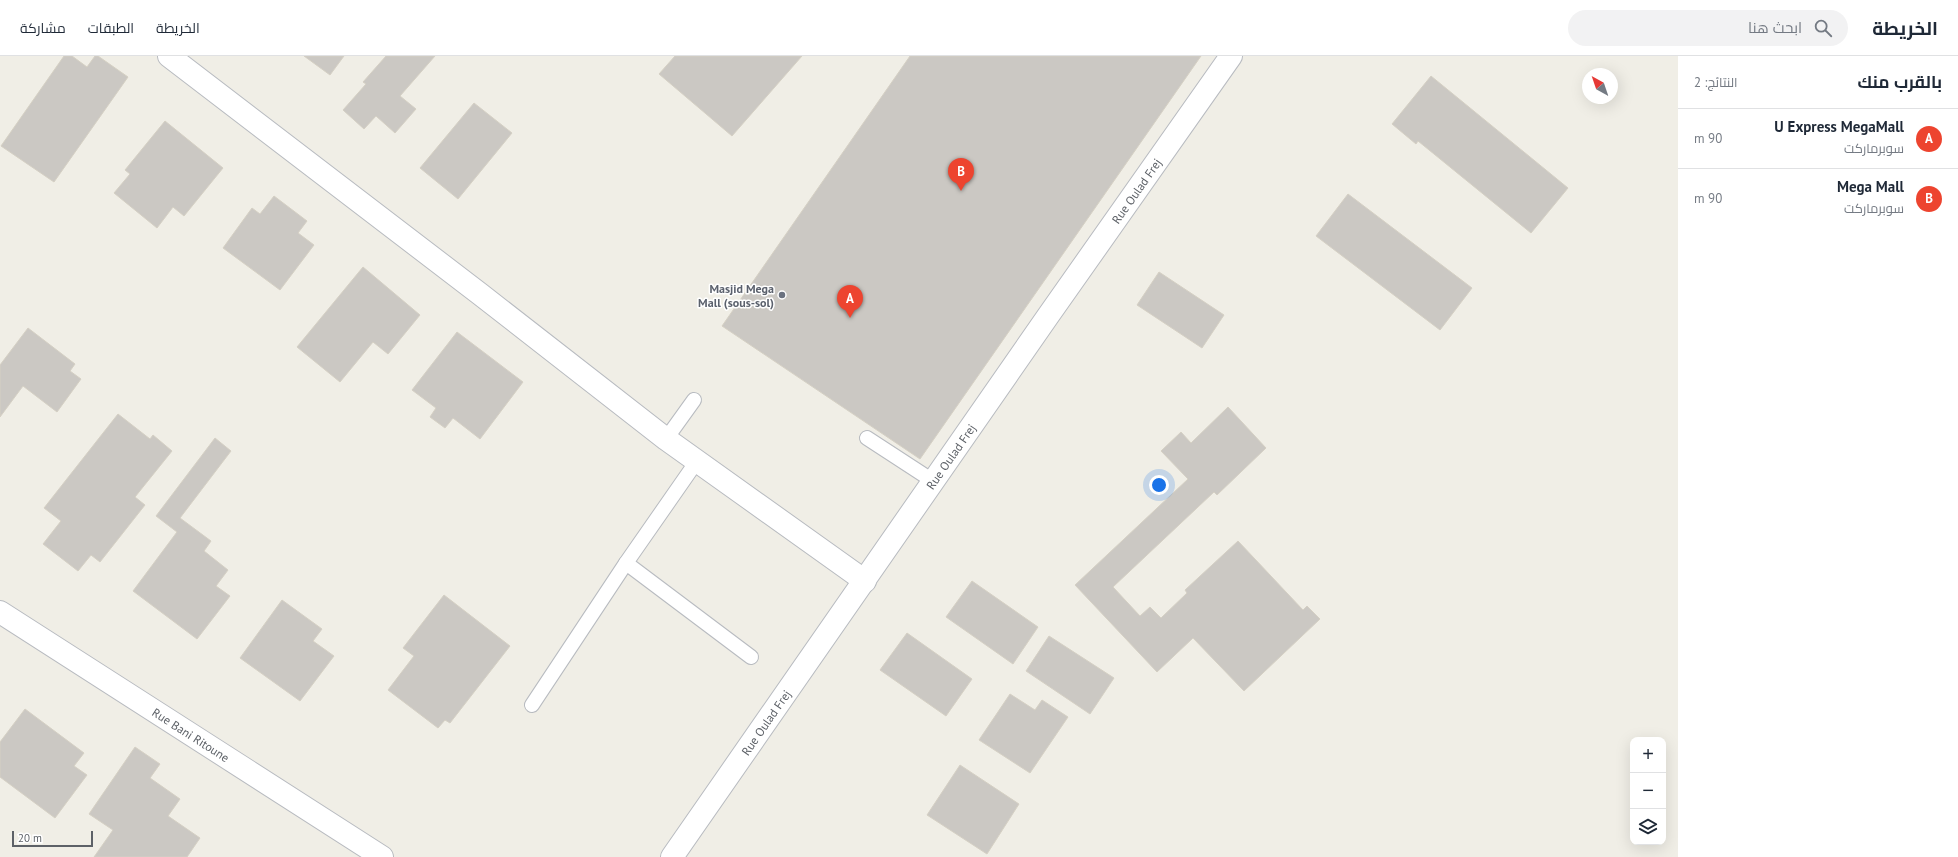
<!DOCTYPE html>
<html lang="ar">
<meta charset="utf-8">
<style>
:root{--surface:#fff;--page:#f2f2f3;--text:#1f2937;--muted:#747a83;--line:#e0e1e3;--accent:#ed442f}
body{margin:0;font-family:"PT Sans",Cairo,sans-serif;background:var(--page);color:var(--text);direction:rtl}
.controls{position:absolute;right:12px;bottom:12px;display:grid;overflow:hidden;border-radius:8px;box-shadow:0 4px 16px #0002}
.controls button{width:36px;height:36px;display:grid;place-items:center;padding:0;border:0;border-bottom:1px solid var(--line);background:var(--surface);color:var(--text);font:20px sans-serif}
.compass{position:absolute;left:1582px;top:12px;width:36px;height:36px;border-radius:50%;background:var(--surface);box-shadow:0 4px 16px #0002;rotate:320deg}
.scale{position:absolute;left:12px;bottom:10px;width:81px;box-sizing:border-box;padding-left:4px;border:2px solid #5d6167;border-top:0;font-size:11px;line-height:14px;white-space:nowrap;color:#5d6167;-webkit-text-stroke:3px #fff;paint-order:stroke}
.you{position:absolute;left:1159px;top:429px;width:14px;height:14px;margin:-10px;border:3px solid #fff;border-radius:50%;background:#1a73e8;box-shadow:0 0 0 6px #1a73e833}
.badge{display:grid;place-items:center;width:26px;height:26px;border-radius:50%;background:var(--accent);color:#fff;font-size:13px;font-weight:700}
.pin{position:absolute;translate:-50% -33px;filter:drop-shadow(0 1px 2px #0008)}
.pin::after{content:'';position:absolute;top:21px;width:14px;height:12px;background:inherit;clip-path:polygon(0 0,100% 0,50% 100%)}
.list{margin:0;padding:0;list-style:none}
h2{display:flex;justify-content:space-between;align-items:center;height:52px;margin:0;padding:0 16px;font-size:17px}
h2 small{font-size:13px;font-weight:400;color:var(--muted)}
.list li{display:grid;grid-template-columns:26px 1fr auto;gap:12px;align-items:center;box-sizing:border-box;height:60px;padding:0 16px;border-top:1px solid var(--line)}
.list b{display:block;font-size:15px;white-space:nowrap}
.list p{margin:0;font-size:13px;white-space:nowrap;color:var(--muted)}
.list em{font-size:13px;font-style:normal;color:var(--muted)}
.icon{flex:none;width:22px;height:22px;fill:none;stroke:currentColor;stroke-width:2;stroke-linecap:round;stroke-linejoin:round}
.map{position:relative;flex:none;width:1678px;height:801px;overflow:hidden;direction:ltr}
header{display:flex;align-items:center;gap:24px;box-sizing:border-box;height:56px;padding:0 20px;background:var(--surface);border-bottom:1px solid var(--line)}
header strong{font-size:19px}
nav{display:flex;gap:22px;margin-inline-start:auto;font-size:14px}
.search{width:280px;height:36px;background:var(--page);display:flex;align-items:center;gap:10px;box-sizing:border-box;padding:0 14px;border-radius:22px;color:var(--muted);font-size:15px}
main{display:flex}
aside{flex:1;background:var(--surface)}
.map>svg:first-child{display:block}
.building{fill:#cbc8c3;stroke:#d5d0c4}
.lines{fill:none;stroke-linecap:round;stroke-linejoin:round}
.lane-casing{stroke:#b8bbc0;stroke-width:16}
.street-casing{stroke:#b8bbc0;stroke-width:24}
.lane{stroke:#fff;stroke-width:14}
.street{stroke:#fff;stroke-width:22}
.worship-dot{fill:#6b7280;stroke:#fff;stroke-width:1.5}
.labels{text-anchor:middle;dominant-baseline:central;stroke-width:3;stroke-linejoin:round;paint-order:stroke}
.street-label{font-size:12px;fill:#5d6167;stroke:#fff}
.worship-label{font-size:12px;font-weight:bold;fill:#5b616d;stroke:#fff;text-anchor:end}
</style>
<header>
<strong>الخريطة</strong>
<div class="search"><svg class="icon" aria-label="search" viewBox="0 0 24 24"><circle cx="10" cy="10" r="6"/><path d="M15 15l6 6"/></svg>ابحث هنا</div>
<nav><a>الخريطة</a><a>الطبقات</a><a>مشاركة</a></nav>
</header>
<main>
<aside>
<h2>بالقرب منك<small>النتائج: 2</small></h2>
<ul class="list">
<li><span class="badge">A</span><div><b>U Express MegaMall</b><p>سوبرماركت</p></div><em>90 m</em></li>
<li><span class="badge">B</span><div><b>Mega Mall</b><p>سوبرماركت</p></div><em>90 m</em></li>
</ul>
</aside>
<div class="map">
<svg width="1678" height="801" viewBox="0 0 1678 801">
<rect width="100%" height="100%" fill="#f0eee6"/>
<g class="building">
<path d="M64 0H72L87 11 95 0H98L128 21 54 126 1 90Z"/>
<path d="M304 0H344L330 19Z"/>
<path d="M386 0H435L400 40 416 53 395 77 376 60 364 73 343 54 366 28 363 26Z"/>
<path d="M675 0H802L732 80 659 18Z"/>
<path d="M910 0H1201L920 403 722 270Z"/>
<path d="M1431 20 1568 132 1531 177 1418 85 1416 88 1392 68Z"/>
<path d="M474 47 512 77 458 143 420 112Z"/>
<path d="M165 65 223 112 184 160 173 151 157 172 114 137 130 118 125 114Z"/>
<path d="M1348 138 1472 232 1440 274 1316 180Z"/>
<path d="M274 140 307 165 298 177 314 189 280 234 223 192 252 152 260 158Z"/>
<path d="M363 211 420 259 388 298 373 286 340 326 297 291Z"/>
<path d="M1159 216 1224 259 1202 292 1137 249Z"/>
<path d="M28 272 75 308 70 315 81 323 57 356 23 330 0 361V309Z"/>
<path d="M457 276 523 326 480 383 453 362 445 372 430 361 436 352 412 334Z"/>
<path d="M1228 351 1266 392 1217 439 1214 436 1113 531 1140 560 1150 551 1161 562 1187 537 1185 534 1238 485 1303 554 1307 550 1320 563 1244 635 1193 582 1157 616 1075 529 1188 423 1161 395 1181 376 1191 387Z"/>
<path d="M118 358 150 383 153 379 172 395 135 441 145 449 100 506 91 499 78 515 43 488 61 465 44 452Z"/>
<path d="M215 382 231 395 180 462 211 485 204 495 228 514 216 530 230 540 197 583 133 535 177 476 156 460Z"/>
<path d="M972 525 1038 571 1013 608 946 561Z"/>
<path d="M444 539 510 590 450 667 445 664 438 672 388 634 414 600 403 592Z"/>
<path d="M282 544 322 573 313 585 334 600 300 645 240 602Z"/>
<path d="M907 577 972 623 946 660 880 614Z"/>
<path d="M1049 580 1114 622 1090 658 1026 615Z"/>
<path d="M1010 638 1035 654 1042 644 1068 661 1030 717 979 684Z"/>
<path d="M25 653 84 697 74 710 87 719 55 762 0 721V686Z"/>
<path d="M135 691 160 708 150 722 180 743 168 760 200 782 187 801H94L113 774 89 758Z"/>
<path d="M960 709 1019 748 987 798 927 759Z"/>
</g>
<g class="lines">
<defs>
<g id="lane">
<path d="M867 382 933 425"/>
<path d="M666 383 694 344"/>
<path d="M626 507 751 601"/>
<path d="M532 649 626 507 697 405"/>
</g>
<g id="street">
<path d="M169 0 480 238 666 383 865 525"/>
<path id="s1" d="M0 556 382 801"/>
<path id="s2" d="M672 801 1048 260 1231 0"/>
</g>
</defs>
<use href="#lane" class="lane-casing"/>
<use href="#street" class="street-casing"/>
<use href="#lane" class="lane"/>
<use href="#street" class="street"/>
</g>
<circle class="worship-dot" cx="782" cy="239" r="4"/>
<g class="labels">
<g class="street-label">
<text stroke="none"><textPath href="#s2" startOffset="812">Rue Oulad Frej</textPath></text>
<text stroke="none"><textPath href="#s2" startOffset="488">Rue Oulad Frej</textPath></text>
<text stroke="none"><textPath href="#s2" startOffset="164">Rue Oulad Frej</textPath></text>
<text stroke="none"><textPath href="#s1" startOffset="227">Rue Bani Ritoune</textPath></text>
</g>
<g class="worship-label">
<text x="774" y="232">Masjid Mega<tspan x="774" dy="14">Mall (sous-sol)</tspan></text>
</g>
</g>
</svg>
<div class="controls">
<button>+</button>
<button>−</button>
<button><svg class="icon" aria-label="layers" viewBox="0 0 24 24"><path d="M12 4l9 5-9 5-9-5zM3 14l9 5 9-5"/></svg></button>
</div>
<svg class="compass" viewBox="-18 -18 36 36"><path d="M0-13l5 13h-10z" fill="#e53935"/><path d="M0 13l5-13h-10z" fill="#747a83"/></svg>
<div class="scale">20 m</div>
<div class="you"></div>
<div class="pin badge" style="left:850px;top:262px">A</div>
<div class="pin badge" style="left:961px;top:135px">B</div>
</div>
</main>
